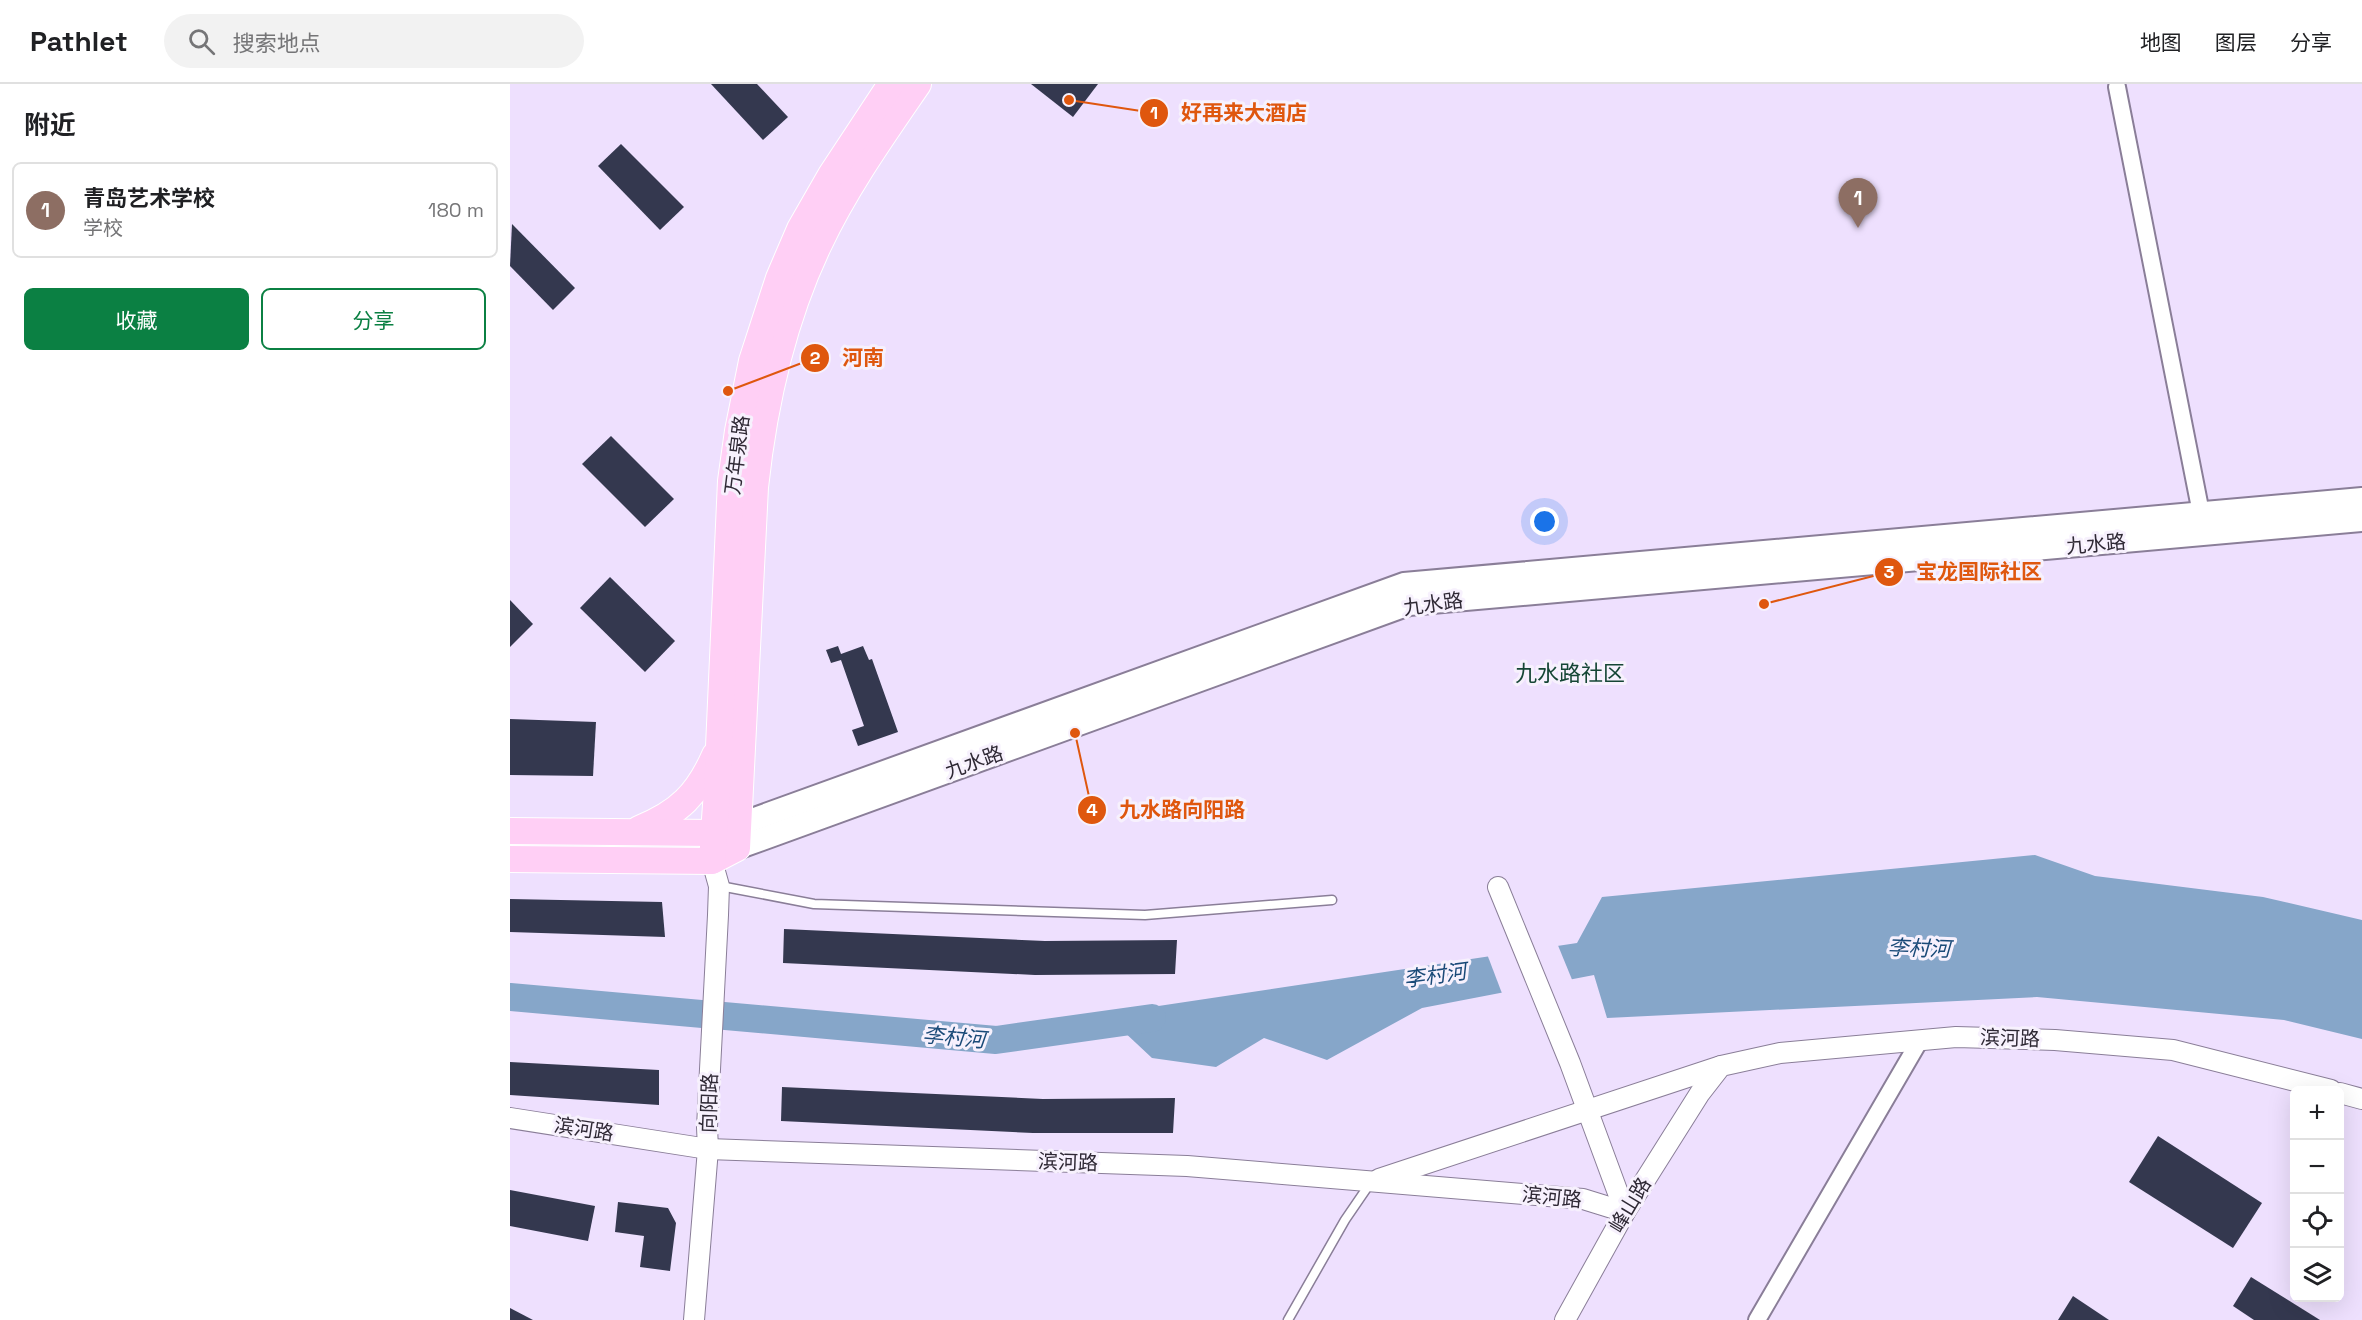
<!DOCTYPE html>
<html lang="zh">
<meta charset="utf-8">
<style>
:root{--surface:#fff;--page:#f2f2f2;--text:#202124;--muted:#757577;--line:#e0e0e0;--accent:#0b8043}
body{margin:0;font-family:"Space Grotesk","Noto Sans SC",sans-serif;background:var(--page);color:var(--text)}
.controls{position:absolute;right:18px;bottom:18px;display:grid;overflow:hidden;border-radius:9px;box-shadow:0 6px 24px #0002}
.controls button{width:54px;height:54px;display:grid;place-items:center;padding:0;border:0;border-bottom:2px solid var(--line);background:var(--surface);color:var(--text);font:30px sans-serif}
.you{position:absolute;left:1035px;top:438px;width:21px;height:21px;margin:-15px;border:4px solid #fff;border-radius:50%;background:#1a73e8;box-shadow:0 0 0 9px #1a73e833}
.badge{display:grid;place-items:center;width:39px;height:39px;border-radius:50%;background:var(--accent);color:#fff;font-size:20px;font-weight:700}
.pin{position:absolute;translate:-50% -50px;filter:drop-shadow(0 2px 3px #0008)}
.pin::after{content:'';position:absolute;top:32px;width:21px;height:18px;background:inherit;clip-path:polygon(0 0,100% 0,50% 100%)}
.list{margin:0;padding:0;list-style:none}
h2{display:flex;justify-content:space-between;align-items:center;height:78px;margin:0;padding:0 24px;font-size:26px}
h2 small{font-size:20px;font-weight:400;color:var(--muted)}
.list li{display:grid;grid-template-columns:39px 1fr auto;gap:18px;align-items:center;box-sizing:border-box;height:96px;margin:0 12px 12px;padding:0 12px;border:2px solid var(--line);border-radius:9px}
.list b{display:block;font-size:22px;white-space:nowrap}
.list p{margin:0;font-size:20px;white-space:nowrap;color:var(--muted)}
.list em{font-size:20px;font-style:normal;color:var(--muted)}
.actions{display:flex;gap:12px;padding:18px 24px}
.actions a{flex:1;padding:14px 0;border:2px solid var(--accent);border-radius:9px;text-align:center;font-size:21px;color:var(--accent)}
.actions .main{background:var(--accent);color:#fff}
.icon{flex:none;width:33px;height:33px;fill:none;stroke:currentColor;stroke-width:2;stroke-linecap:round;stroke-linejoin:round}
.map{position:relative;flex:none;width:1852px;height:1236px;overflow:hidden}
header{display:flex;align-items:center;gap:36px;box-sizing:border-box;height:84px;padding:0 30px;background:var(--surface);border-bottom:2px solid var(--line)}
header strong{font-size:28px}
nav{display:flex;gap:33px;margin-inline-start:auto;font-size:21px}
.search{width:420px;height:54px;background:var(--page);display:flex;align-items:center;gap:15px;box-sizing:border-box;padding:0 21px;border-radius:33px;color:var(--muted);font-size:22px}
main{display:flex}
aside{flex:1;background:var(--surface)}
.map>svg:first-child{display:block}
.water{fill:#86a6c9}
.pier{fill:#eee0fe}
.lines{fill:none;stroke-linecap:round;stroke-linejoin:round}
.river{stroke:#86a6c9;stroke-width:28}
.building{fill:#34384f}
.service-casing{stroke:#8a7e98;stroke-width:11}
.minor-casing{stroke:#8a7e98;stroke-width:20}
.tertiary-casing{stroke:#8a7e98;stroke-width:22}
.secondary-casing{stroke:#8a7e98;stroke-width:26}
.primary-casing{stroke:#fff;stroke-width:28}
.service{stroke:#fff;stroke-width:8}
.minor{stroke:#fff;stroke-width:16}
.tertiary{stroke:#fff;stroke-width:20}
.secondary{stroke:#fff;stroke-width:22}
.primary{stroke:#ffcff5;stroke-width:26}
.labels{text-anchor:middle;dominant-baseline:central;stroke-width:6;stroke-linejoin:round;paint-order:stroke}
.street-label{font-size:20px;fill:#2f2935;stroke:#f7f1fd}
.water-label{font-size:21px;font-style:italic;fill:#1a4a78;stroke:#f7f1fd}
.quarter-label{font-size:22px;fill:#154635;stroke:#f7f1fd}
.leader{fill:none;stroke:#df570e;stroke-width:2}
.callout-dot{fill:#df570e;stroke:#f7f1fd;stroke-width:2}
.mark-label{font-size:18px;text-anchor:middle;font-weight:bold;fill:#fff}
.callout-label{font-size:21px;text-anchor:middle;font-weight:bold;fill:#df570e;stroke:#f7f1fd;stroke-width:6;stroke-linejoin:round;paint-order:stroke}
</style>
<header>
<strong>Pathlet</strong>
<div class="search"><svg class="icon" aria-label="search" viewBox="0 0 24 24"><circle cx="10" cy="10" r="6"/><path d="M15 15l6 6"/></svg>搜索地点</div>
<nav><a>地图</a><a>图层</a><a>分享</a></nav>
</header>
<main>
<aside>
<h2>附近<small></small></h2>
<ul class="list">
<li><span class="badge" style="background:#8d6e63">1</span><div><b>青岛艺术学校</b><p>学校</p></div><em>180 m</em></li>
</ul>
<div class="actions"><a class="main">收藏</a><a>分享</a></div>
</aside>
<div class="map">
<svg width="1852" height="1236" viewBox="0 0 1852 1236">
<rect width="100%" height="100%" fill="#eee0fe"/>
<path class="water" d="M1525 771 1585 792 1753 813 1852 836V955L1774 936 1527 913 1097 934 1084 891 912 924 817 976 754 954 706 983 642 974 595 930 1067 859 1092 813Z"/>
<path class="pier" d="M1047 859 1063 898 993 912 977 870Z"/>
<g class="lines">
<path class="river" d="M0 913 486 956 642 934"/>
</g>
<g class="building">
<path d="M201 0H247L278 33 253 56Z"/>
<path d="M521 0H588L563 33Z"/>
<path d="M111 60 174 123 150 146 88 82Z"/>
<path d="M2 140 65 204 43 226 0 182Z"/>
<path d="M101 352 164 415 135 443 72 380Z"/>
<path d="M100 493 165 557 135 588 70 524Z"/>
<path d="M0 516 23 540 0 563Z"/>
<path d="M328 562 331 570 353 562 359 576 362 575 388 648 348 662 342 646 354 642 331 576 321 579 316 566Z"/>
<path d="M0 635 86 638 83 692 0 691Z"/>
<path d="M0 815 152 818 155 853 0 848Z"/>
<path d="M274 845 535 857 667 856 665 890 525 891 273 879Z"/>
<path d="M0 978 149 986V1021L0 1011Z"/>
<path d="M272 1003 533 1015 665 1014 663 1049H523L271 1037Z"/>
<path d="M1648 1052 1752 1119 1723 1164 1619 1098Z"/>
<path d="M0 1106 85 1122 78 1157 0 1142Z"/>
<path d="M108 1118 158 1124 166 1139 160 1187 130 1183 134 1152 105 1148Z"/>
<path d="M1741 1193 1810 1236H1744L1723 1222Z"/>
<path d="M1563 1212 1599 1236H1548Z"/>
<path d="M0 1224 23 1236H0Z"/>
</g>
<g class="lines">
<defs>
<g id="service">
<path d="M210 802 304 820 635 831 822 816"/>
<path d="M778 1236 835 1136 861 1098"/>
</g>
<g id="minor">
<path d="M1607 3 1691 429"/>
<path d="M1247 1236 1410 956"/>
</g>
<g id="tertiary">
<path d="M988 803 1060 979 1115 1128"/>
<path d="M1830 1009 1852 1015"/>
<path d="M0 1034 198 1065 677 1082 1073 1115 1115 1128"/>
<path d="M869 1095 1211 982"/>
<path d="M184 1236 198 1065 197 1043 208 831 209 802 202 777"/>
<path d="M1055 1236 1115 1128 1190 1009 1211 982 1270 969 1446 953 1545 956 1663 966 1821 1006"/>
</g>
<g id="secondary">
<path d="M228 741 894 500 1852 415"/>
<path d="M227 764 899 520 1852 436"/>
</g>
<g id="primary">
<path d="M129 745C169 729 188 710 205 671"/>
<path d="M0 747 204 749 221 743"/>
<path d="M0 775 202 777 227 764 245 403C254 320 273 235 309 160 336 103 373 51 408 0"/>
<path d="M202 777 207 707 221 397 228 347 242 277 269 194 290 145 321 91 381 0"/>
</g>
</defs>
<use href="#service" class="service-casing"/>
<use href="#minor" class="minor-casing"/>
<use href="#tertiary" class="tertiary-casing"/>
<use href="#secondary" class="secondary-casing"/>
<use href="#primary" class="primary-casing"/>
<use href="#service" class="service"/>
<use href="#minor" class="minor"/>
<use href="#tertiary" class="tertiary"/>
<use href="#secondary" class="secondary"/>
<use href="#primary" class="primary"/>
</g>
<g class="labels">
<g class="street-label">
<text transform="translate(227 371) rotate(-83)">万年泉路</text>
<text transform="translate(1586 460) rotate(-5)">九水路</text>
<text transform="translate(923 520) rotate(-8)">九水路</text>
<text transform="translate(464 678) rotate(-20)">九水路</text>
<text transform="translate(1500 954) rotate(2)">滨河路</text>
<text transform="translate(199 1019) rotate(-88)">向阳路</text>
<text transform="translate(74 1045) rotate(9)">滨河路</text>
<text transform="translate(558 1078) rotate(2)">滨河路</text>
<text transform="translate(1042 1113) rotate(6)">滨河路</text>
<text transform="translate(1120 1121) rotate(-59)">峰山路</text>
</g>
<g class="water-label">
<text transform="translate(1409 864) rotate(2)">李村河</text>
<text transform="translate(925 891) rotate(-8)">李村河</text>
<text transform="translate(444 953) rotate(5)">李村河</text>
</g>
<g class="quarter-label">
<text x="1060" y="589">九水路社区</text>
</g>
</g>
<path class="leader" d="M559 16L644 29M218 307L305 274M1254 520L1379 488M565 649L582 726"/>
<g class="callout-dot">
<circle cx="559" cy="16" r="6"/>
<circle cx="218" cy="307" r="6"/>
<circle cx="1254" cy="520" r="6"/>
<circle cx="565" cy="649" r="6"/>
<circle cx="644" cy="29" r="15"/>
<circle cx="305" cy="274" r="15"/>
<circle cx="1379" cy="488" r="15"/>
<circle cx="582" cy="726" r="15"/>
</g>
<g class="mark-label">
<text x="644" y="35">1</text>
<text x="305" y="280">2</text>
<text x="1379" y="494">3</text>
<text x="582" y="732">4</text>
</g>
<g class="callout-label">
<text x="734" y="36">好再来大酒店</text>
<text x="353" y="281">河南</text>
<text x="1469" y="495">宝龙国际社区</text>
<text x="672" y="733">九水路向阳路</text>
</g>
</svg>
<div class="controls">
<button>+</button>
<button>−</button>
<button><svg class="icon" aria-label="locate" viewBox="0 0 24 24"><circle cx="12" cy="12" r="6"/><path d="M12 2v4M12 18v4M2 12h4M18 12h4"/></svg></button>
<button><svg class="icon" aria-label="layers" viewBox="0 0 24 24"><path d="M12 4l9 5-9 5-9-5zM3 14l9 5 9-5"/></svg></button>
</div>
<div class="you"></div>
<div class="pin badge" style="left:1348px;top:144px;background:#8d6e63">1</div>
</div>
</main>
